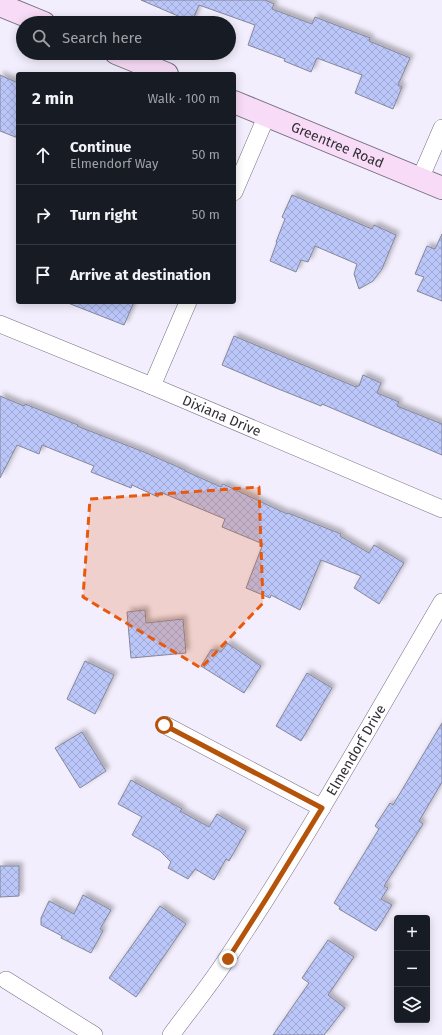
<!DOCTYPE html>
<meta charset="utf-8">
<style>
:root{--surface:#171b24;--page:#20242c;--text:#f1f3f6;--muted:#9ea1a6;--line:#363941}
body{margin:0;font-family:"Fira Sans",sans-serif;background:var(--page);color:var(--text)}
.controls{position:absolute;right:12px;bottom:12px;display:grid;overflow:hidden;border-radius:4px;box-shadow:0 2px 10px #0003}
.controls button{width:36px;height:36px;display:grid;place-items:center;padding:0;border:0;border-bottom:1px solid var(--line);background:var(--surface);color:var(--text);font:20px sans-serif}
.stop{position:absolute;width:12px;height:12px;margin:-9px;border:3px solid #b45309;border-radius:50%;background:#fff}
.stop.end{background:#b45309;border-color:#fff;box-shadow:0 1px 4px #0008}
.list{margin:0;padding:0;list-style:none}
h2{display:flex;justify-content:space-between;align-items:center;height:52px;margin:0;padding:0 16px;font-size:17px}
h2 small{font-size:13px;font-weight:400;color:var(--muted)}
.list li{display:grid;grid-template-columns:26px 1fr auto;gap:12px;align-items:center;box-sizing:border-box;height:60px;padding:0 16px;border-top:1px solid var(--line)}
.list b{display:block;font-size:15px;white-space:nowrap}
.list p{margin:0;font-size:13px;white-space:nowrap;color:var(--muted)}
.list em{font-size:13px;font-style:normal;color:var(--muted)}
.icon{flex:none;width:22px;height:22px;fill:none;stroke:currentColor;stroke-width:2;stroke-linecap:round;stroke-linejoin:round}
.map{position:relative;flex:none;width:442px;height:1035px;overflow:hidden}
.search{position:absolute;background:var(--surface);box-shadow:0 2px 10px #0003;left:16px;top:16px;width:220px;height:44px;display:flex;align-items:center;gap:10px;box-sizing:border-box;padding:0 14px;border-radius:22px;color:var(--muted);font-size:15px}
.panel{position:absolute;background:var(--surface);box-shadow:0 2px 10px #0003;left:16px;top:72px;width:220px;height:232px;border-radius:4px}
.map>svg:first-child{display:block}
.building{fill:url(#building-cross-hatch);stroke:#848799;filter:url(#shadow)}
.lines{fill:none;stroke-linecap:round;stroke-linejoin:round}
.street-casing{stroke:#767081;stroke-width:18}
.secondary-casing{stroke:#767081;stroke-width:24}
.street{stroke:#fff;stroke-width:17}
.secondary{stroke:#f8dcf7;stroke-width:22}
.route{stroke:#b45309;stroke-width:5}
.marked{fill:#e8590c;fill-opacity:0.2;stroke:#e8590c;stroke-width:3;stroke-dasharray:8 5;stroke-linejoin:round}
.labels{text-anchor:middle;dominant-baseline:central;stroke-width:4;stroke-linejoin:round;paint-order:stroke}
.street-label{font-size:14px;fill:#322f37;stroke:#fff}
</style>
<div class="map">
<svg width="442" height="1035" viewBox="0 0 442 1035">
<defs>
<pattern id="building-cross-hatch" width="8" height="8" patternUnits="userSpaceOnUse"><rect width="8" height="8" fill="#bbc6f9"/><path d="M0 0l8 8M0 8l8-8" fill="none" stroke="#a1aad6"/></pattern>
<filter id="shadow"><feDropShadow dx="3.5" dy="-3.5" stdDeviation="2" flood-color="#0004"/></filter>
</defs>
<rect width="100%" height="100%" fill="#f3eefd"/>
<g class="building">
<path d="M141 0H265L274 4 272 9 312 24 315 17 370 38 369 41 410 58 398 85 402 87 393 109 355 93 362 75 317 58 311 72 284 61 285 59 248 45 255 25 199 5 192 22Z"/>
<path d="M0 75 18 83V138L0 131Z"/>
<path d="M292 195 372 229 374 225 396 235 382 269 373 281 359 289 354 274 357 264 315 246 308 262 301 260 296 272 270 261 277 242H276L285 219 282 217Z"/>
<path d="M442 234V301L417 291 424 277 415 274 427 246 435 249Z"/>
<path d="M68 302H134L124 325 68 303Z"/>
<path d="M234 336 356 387V386H359L363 375 381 383 377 393 399 402 397 406 442 424V455L322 404 321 406 276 388 222 365Z"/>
<path d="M0 396 24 406 25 404 78 425 77 426 144 452 185 470V471L221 487 223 484 287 514 288 513 341 534 340 536 369 553 374 545 404 563 379 604 354 588 361 576 321 560 300 610 271 595 270 598 246 588 263 544 222 527 225 519 160 492 158 497 132 485 131 488 91 472 94 466 42 445 39 454 17 445 0 478Z"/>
<path d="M145 610 146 623 183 619 186 653 131 658 127 612Z"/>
<path d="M227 643 261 666 244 693 201 666 211 650H218L221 652Z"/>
<path d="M85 661 114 675 95 714 67 699Z"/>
<path d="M307 673 332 688 301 741 276 726Z"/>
<path d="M442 723V782L419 821 423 824 384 886 388 888 381 899 392 905 376 931 339 909 340 907 334 903 379 829 375 826 390 803 393 805Z"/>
<path d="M82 732 106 771 80 788 55 748Z"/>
<path d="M131 780 182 809 180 811 209 827 217 814 246 831 229 861 226 859 214 880 195 869 188 879 168 868 171 862 160 851 132 835 142 817 118 804Z"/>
<path d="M0 866H19V896L0 897Z"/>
<path d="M83 895 111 910 100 929 103 931 91 953 61 938 62 936 41 925V918L49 901 74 914Z"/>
<path d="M160 906 186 924 136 997 109 978Z"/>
<path d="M328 940 354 957 328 995 345 1008 324 1035H273L309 983 302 978Z"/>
</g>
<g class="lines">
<defs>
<g id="street">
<path d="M420 179 442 128"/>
<path d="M234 192 267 115"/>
<path id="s1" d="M0 324 152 386 442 509"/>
<path d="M152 386 188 302"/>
<path d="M165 725 322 808"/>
<path d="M6 980 94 1035"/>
<path id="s2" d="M171 1035C190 1009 211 984 228 957 305 842 372 721 442 602"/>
</g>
<g id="secondary">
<path d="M0 5 44 23"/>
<path d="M116 53 167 74"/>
<path id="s3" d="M234 102 442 188"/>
</g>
</defs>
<use href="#street" class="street-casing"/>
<use href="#secondary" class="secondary-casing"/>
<use href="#street" class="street"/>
<use href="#secondary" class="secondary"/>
</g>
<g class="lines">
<path class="route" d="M164 725 322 808 268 896 228 959"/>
</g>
<path class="marked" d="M259 487 263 603 201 668 83 597 90 499Z"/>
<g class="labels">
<g class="street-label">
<text stroke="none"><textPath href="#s3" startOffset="112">Greentree Road</textPath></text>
<text stroke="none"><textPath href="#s1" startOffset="240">Dixiana Drive</textPath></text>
<text stroke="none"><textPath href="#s2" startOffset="340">Elmendorf Drive</textPath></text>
</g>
</g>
</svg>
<div class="controls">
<button>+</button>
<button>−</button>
<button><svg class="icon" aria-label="layers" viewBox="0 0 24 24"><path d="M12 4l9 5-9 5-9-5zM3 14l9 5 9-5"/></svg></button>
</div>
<div class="stop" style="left:164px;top:725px"></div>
<div class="stop end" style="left:228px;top:959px"></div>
<div class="search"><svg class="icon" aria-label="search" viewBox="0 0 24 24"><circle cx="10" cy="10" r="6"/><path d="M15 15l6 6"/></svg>Search here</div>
<section class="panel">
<h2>2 min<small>Walk · 100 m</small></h2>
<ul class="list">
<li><svg class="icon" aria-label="ahead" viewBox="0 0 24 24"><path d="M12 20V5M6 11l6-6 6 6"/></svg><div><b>Continue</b><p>Elmendorf Way</p></div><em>50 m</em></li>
<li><svg class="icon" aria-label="right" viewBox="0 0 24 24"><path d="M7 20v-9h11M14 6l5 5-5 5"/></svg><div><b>Turn right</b></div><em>50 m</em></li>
<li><svg class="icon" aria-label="arrive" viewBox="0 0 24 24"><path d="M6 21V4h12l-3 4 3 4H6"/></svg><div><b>Arrive at destination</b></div></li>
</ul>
</section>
</div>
